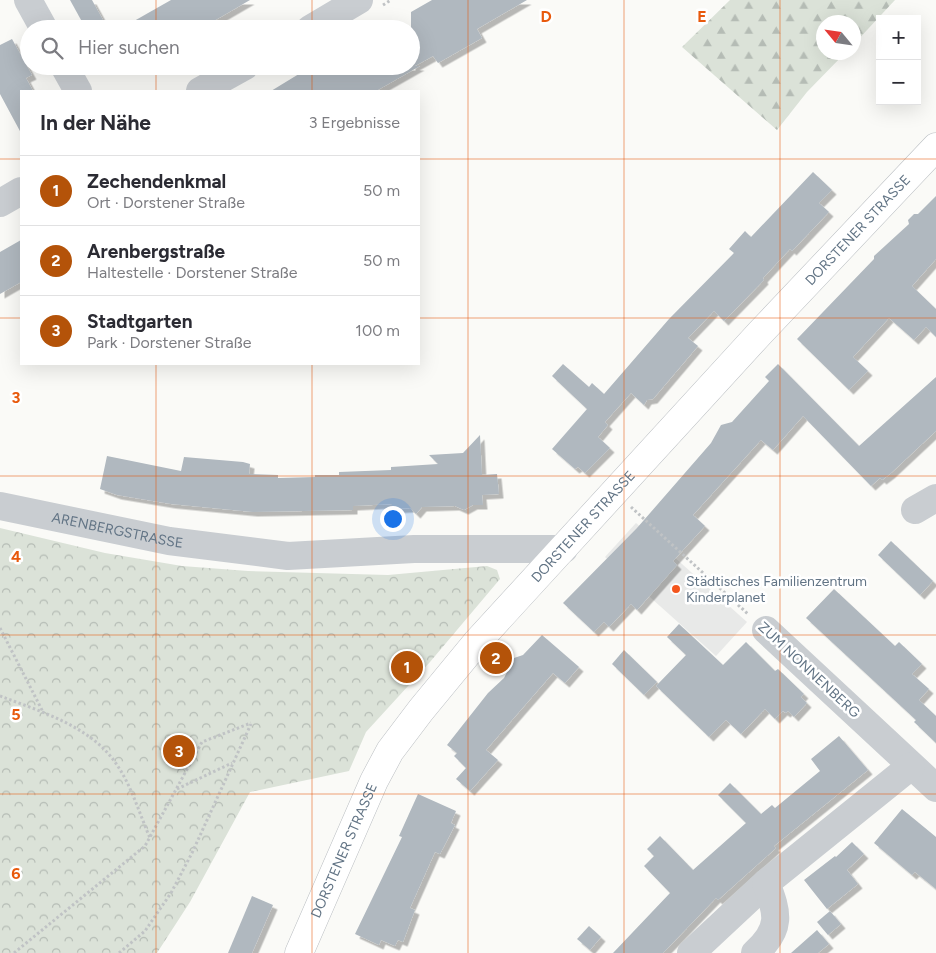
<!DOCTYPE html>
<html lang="de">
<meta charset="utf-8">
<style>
:root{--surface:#fff;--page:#f7f7f7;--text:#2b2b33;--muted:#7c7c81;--line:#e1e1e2;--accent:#b45309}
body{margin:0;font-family:Figtree,sans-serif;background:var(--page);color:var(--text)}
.controls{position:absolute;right:15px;top:15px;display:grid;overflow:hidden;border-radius:0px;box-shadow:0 5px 20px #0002}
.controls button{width:45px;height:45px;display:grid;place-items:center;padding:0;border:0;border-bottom:1px solid var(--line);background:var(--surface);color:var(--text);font:25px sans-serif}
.compass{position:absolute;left:816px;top:15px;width:45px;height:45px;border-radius:50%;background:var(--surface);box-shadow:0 5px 20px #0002;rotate:299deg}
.you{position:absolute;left:392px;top:518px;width:18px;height:18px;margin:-12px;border:4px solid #fff;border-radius:50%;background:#1a73e8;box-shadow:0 0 0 8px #1a73e833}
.badge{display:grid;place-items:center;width:32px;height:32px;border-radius:50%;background:var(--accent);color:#fff;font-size:16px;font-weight:700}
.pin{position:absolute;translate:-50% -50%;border:2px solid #fff;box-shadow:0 1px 5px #0006}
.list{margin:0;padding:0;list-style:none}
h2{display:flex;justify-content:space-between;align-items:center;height:65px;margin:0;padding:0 20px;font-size:21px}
h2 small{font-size:16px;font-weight:400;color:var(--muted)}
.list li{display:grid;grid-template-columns:32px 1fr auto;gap:15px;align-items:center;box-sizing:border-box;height:70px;padding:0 20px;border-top:1px solid var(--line)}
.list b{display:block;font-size:19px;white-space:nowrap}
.list p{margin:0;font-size:16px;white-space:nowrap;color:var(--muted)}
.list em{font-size:16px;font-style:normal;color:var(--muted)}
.icon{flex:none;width:28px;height:28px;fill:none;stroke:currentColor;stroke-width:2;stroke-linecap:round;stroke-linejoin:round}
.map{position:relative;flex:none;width:936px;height:953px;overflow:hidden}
.search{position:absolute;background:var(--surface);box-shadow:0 5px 20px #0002;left:20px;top:20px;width:400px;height:55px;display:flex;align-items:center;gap:12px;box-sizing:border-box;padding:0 18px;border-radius:28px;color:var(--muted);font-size:19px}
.panel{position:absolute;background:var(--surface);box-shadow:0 5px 20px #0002;left:20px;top:90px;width:400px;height:275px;border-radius:0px}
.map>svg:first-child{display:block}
.built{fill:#e8e9e8}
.forest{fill:url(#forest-firs)}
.park{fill:url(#park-crowns)}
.building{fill:#b0b8bf;filter:url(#shadow)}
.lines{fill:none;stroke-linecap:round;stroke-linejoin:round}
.major-casing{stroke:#babec2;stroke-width:29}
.path{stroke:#c0c3c5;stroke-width:3;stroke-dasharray:2.5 2.5;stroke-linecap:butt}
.minor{stroke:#c9cdd1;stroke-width:28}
.major{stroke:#fff;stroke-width:28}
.grid{fill:none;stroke:#e8590c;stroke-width:1;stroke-opacity:0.55}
.poi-dot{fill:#f4561d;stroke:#fff;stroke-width:2}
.labels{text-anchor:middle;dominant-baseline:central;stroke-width:5;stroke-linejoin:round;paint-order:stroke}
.street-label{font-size:14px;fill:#627485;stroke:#fff}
.poi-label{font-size:14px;fill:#627485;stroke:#fff;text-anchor:start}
.grid-label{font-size:16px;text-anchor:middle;font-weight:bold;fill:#e8590c;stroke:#fff;stroke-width:5;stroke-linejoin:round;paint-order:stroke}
</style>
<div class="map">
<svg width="936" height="953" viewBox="0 0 936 953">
<defs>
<pattern id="forest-firs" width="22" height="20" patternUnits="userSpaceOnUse" patternTransform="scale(1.25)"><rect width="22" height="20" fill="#dbe2d8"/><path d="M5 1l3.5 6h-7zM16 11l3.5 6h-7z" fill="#b5bcb5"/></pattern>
<pattern id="park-crowns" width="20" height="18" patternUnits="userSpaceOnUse" patternTransform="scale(1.25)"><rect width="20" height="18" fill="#dbe2d8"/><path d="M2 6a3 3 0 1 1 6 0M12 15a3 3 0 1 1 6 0" fill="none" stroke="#b5bcb5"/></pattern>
<filter id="shadow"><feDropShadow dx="4.5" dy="4.5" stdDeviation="0" flood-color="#0004"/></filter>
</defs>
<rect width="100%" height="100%" fill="#fafaf7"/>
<path class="built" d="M636 523 747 622 716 656 605 557Z"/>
<path class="forest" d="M730 0H895L854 44V22H824V52L845 53 807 92 777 130 682 47Z"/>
<path class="park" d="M0 528 105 553 182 566 248 571 388 575 487 566 497 570 500 579 430 662 366 732 349 771 250 792 190 902 157 953H0Z"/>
<g class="building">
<path d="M70 0H92L108 29H86Z"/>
<path d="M171 0H250L200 29H120Z"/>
<path d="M432 0H527L477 29 482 38 438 63 433 56 415 66H420L376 91H271L312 66H411V12Z"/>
<path d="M12 39 32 75 26 78 33 91H21V133L0 94V45Z"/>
<path d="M813 172 832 190 819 203 829 212 792 251 790 249 763 278 764 280 724 321 714 311 688 338 698 346 653 399 647 400 644 405 631 393 605 422 608 425 598 437 610 448 585 473 578 467 575 469 552 449 587 409 552 376 563 364 589 387 592 383 604 394 669 319 734 253 729 249 745 231 751 237Z"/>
<path d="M936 196V259L912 286 936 309V337L926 327 914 340 889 318 853 357 868 371 849 390 797 339 874 259V256L909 224 908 220 914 214H918Z"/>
<path d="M21 240V282L0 294V252Z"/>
<path d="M778 364 859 446 936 377V431L890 474 882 480 880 478 871 486 803 416 773 450 761 440 693 515 705 526 673 561 677 565 637 610 631 604 609 627 604 622 594 632 563 603 637 528 711 443 721 425 732 422 769 381 765 377Z"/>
<path d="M480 435 482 475 497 474 499 494 482 495 483 505H473L464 510 455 506 422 507 416 514 410 508 392 509V504L353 506V510L253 512 171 504 117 495 100 489 107 456 181 471 184 457 243 462 250 464 249 474 278 475V478L315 477V475H339V472L391 470V467L438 464 429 455 463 453Z"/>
<path d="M891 541 933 581 920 595 878 555Z"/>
<path d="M834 589 895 646 899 642 922 664 912 674 929 689 919 700 936 716V743L914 722 916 720 806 618Z"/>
<path d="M679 624 723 665 746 642 775 671 778 669 804 694 801 697 807 703 794 717 788 711 786 713 783 711 775 719 765 709 741 734 726 720 709 737 656 686 686 655 667 637Z"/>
<path d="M542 635 579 667 565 683 553 673 486 750 498 760 470 791 456 779 466 768 454 756 457 753 447 745 488 693 504 678 514 658 523 655Z"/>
<path d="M624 650 657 682 644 695 612 664Z"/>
<path d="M839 736 868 770 774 846 776 848 718 900 716 898 663 953H613L670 893 644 866 654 856 647 849 660 836 693 870 746 823 718 795 730 783 761 814 772 805 775 808 820 771 811 759Z"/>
<path d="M418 794 456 811 451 823 455 825 440 854 435 852 410 908 415 910 403 942 398 940 395 946 381 940 379 945 355 934 402 837 399 836Z"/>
<path d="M902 809 936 837V889L915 872 912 875 874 843Z"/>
<path d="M852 842 864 854 847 870 858 884 827 909 804 880 835 856 836 857Z"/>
<path d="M252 896 273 905 252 953H228Z"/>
<path d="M830 911 841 924 828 935 817 922Z"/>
<path d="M589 926 601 937 590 950 577 939Z"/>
<path d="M817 930 829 944 818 953H791Z"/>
</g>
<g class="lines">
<defs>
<g id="major">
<path id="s2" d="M299 953 374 781 390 751 421 710 477 642 760 333 936 147"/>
</g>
</defs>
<use href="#major" class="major-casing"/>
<g class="path">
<path d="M383 5 391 0"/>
<path d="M267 71 276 66"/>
<path d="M631 507 748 614"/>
<path d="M0 628 43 712"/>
<path d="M0 696C42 712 94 727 119 768 132 788 140 815 150 838"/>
<path d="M177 789 232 763"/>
<path d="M14 953 145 846 202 742 251 723"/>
<path d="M119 953 145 931 171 893 192 853 251 724"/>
</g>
<g class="minor">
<path d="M28 0 44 29"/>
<path d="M310 29 359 0"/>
<path d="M64 66 78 91"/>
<path d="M200 91 245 66"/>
<path d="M0 203 21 191"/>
<path id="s1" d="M0 506 169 541 288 556 414 549H564"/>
<path d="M915 510 936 498"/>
<path d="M766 630 936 788"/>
<path d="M691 953 766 883 911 766"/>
<path d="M755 953C782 929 778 913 766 883"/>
</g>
<use href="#major" class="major"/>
</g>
<path class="grid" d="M156 0V29M312 0V29M468 0V953M624 0V953M780 0V953M156 66V91M312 66V91M0 159H21M419 159H936M0 318H21M419 318H936M156 364V953M312 364V953M0 476H936M0 635H936M0 794H936"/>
<circle class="poi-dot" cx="676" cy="589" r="5"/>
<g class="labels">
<g class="street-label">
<text stroke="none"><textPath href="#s2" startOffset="922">DORSTENER STRASSE</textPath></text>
<text stroke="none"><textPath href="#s2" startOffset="518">DORSTENER STRASSE</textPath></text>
<text stroke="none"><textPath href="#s1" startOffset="120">ARENBERGSTRASSE</textPath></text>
<text transform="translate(809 670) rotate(43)">ZUM NONNENBERG</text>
<text stroke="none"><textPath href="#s2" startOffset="112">DORSTENER STRASSE</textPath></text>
</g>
<g class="poi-label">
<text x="686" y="581">Städtisches Familienzentrum<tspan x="686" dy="16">Kinderplanet</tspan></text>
</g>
</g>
<g class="grid-label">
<text x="546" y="22">D</text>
<text x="702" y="22">E</text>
<text x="16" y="403">3</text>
<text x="16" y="562">4</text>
<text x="16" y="720">5</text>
<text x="16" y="879">6</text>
</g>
</svg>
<div class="controls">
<button>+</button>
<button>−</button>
</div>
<svg class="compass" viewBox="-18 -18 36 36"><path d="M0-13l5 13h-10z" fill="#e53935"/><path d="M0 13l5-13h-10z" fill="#7c7c81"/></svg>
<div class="you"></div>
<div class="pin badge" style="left:407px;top:667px">1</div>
<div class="pin badge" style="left:496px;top:658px">2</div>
<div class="pin badge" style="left:179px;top:751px">3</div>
<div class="search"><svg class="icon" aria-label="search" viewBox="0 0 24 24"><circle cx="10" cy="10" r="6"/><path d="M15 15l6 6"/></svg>Hier suchen</div>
<section class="panel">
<h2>In der Nähe<small>3 Ergebnisse</small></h2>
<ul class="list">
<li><span class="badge">1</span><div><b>Zechendenkmal</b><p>Ort · Dorstener Straße</p></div><em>50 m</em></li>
<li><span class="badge">2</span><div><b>Arenbergstraße</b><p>Haltestelle · Dorstener Straße</p></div><em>50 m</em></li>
<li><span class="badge">3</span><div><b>Stadtgarten</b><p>Park · Dorstener Straße</p></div><em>100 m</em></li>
</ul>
</section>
</div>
